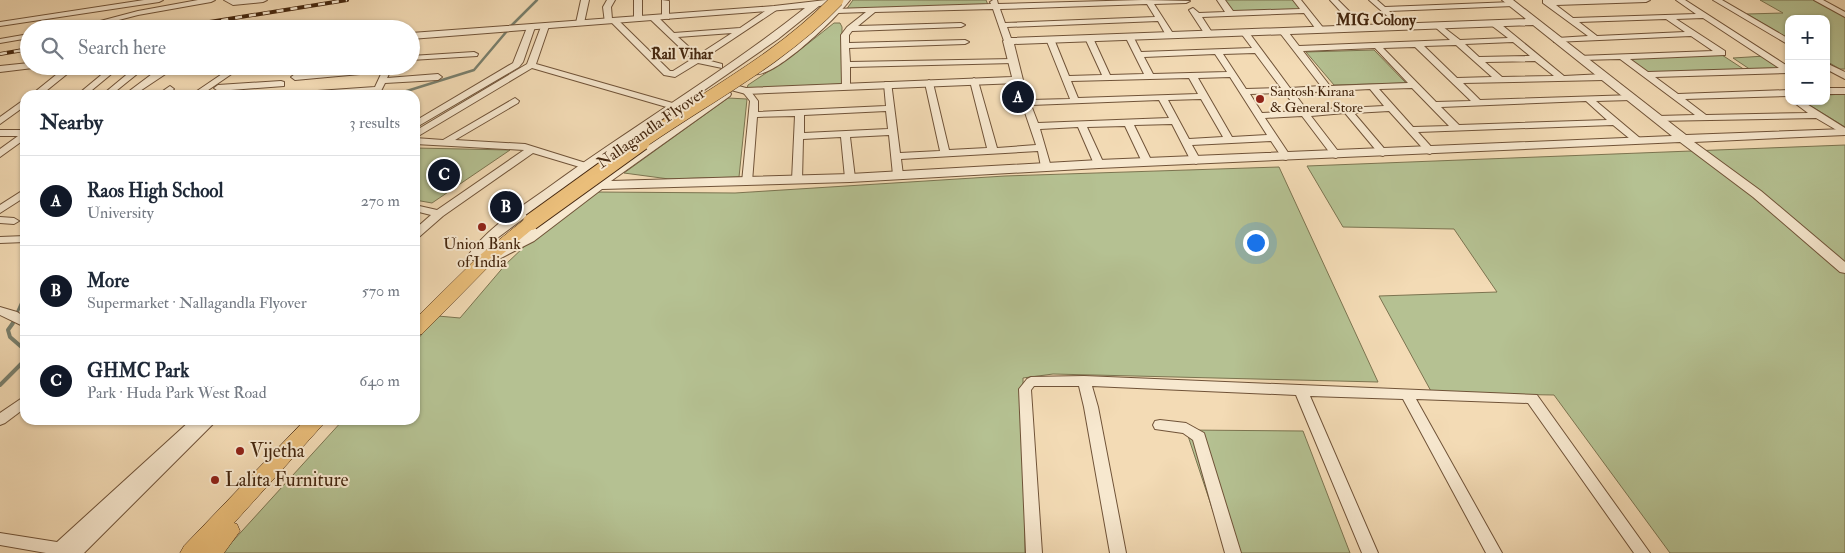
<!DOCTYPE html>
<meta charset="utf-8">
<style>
:root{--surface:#fff;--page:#f6f6f7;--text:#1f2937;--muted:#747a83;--line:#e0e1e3;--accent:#111827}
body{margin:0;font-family:"IM FELL Double Pica",serif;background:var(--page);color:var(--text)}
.controls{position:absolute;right:15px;top:15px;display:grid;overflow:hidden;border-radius:10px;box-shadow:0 1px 4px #0004}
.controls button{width:45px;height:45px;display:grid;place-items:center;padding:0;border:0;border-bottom:1px solid var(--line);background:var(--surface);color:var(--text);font:25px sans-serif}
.you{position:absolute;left:1255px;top:242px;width:18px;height:18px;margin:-12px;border:4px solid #fff;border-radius:50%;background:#1a73e8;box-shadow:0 0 0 8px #1a73e833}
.badge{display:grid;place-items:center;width:32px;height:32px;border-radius:50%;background:var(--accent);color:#fff;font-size:16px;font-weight:700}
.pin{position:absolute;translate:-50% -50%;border:2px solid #fff;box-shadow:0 1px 5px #0006}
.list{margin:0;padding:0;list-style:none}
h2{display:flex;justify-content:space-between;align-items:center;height:65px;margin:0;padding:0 20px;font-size:21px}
h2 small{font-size:16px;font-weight:400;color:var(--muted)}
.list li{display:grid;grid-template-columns:32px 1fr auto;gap:15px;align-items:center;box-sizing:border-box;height:90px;padding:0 20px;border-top:1px solid var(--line)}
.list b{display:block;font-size:19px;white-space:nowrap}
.list p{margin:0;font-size:16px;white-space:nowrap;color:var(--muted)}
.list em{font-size:16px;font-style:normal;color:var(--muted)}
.icon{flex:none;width:28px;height:28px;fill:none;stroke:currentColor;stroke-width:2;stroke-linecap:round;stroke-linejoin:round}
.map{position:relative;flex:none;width:1845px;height:553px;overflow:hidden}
.search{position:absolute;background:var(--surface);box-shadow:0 1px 4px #0004;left:20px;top:20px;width:400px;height:55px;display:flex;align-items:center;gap:12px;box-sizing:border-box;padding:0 18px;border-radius:28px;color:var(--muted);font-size:19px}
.panel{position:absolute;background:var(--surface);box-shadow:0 1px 4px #0004;left:20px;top:90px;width:400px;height:335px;border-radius:15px}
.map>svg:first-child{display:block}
.green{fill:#b5c192;stroke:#7c7450}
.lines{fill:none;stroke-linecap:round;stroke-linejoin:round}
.stream-far2{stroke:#787f6d;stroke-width:2.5}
.stream-far1{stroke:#787f6d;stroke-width:3}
.stream{stroke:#787f6d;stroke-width:4}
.minor-casing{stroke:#705338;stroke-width:2}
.tertiary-casing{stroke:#705338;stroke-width:2}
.primary-casing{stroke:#44260e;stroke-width:1}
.minor{fill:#f7e8cf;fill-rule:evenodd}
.tertiary{fill:#f7e8cf;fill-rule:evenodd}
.primary{fill:#eabe7a;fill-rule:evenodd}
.rail-casing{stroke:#44260e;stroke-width:4}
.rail{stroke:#f7e8cf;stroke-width:2.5;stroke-dasharray:7;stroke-linecap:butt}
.primary-bridge-far1-casing{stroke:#44260e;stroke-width:14;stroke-linecap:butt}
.primary-bridge-casing{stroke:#44260e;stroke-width:18;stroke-linecap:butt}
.primary-bridge-far1{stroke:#eabe7a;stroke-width:13}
.primary-bridge{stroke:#eabe7a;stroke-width:16}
.poi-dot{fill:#8f2418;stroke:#f7e8cf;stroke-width:2}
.labels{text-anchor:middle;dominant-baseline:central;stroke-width:4;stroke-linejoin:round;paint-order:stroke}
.far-poi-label{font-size:14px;fill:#44260e;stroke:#f7e8cf;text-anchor:start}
.far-neighbourhood-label{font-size:15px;font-weight:bold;fill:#44260e;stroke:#f7e8cf}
.street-label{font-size:16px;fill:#44260e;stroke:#f7e8cf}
.poi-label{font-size:16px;fill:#44260e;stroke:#f7e8cf}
.near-poi-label{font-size:19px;fill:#44260e;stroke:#f7e8cf;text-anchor:start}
</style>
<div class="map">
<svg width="1845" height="553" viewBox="0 0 1845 553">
<rect width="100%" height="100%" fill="#f3dbb5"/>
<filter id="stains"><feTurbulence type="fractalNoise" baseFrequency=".004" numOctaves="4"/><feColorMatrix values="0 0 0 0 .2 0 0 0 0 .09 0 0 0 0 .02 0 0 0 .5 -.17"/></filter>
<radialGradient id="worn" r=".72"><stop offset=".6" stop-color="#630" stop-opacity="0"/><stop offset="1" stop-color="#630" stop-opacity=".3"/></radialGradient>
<g class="green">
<path d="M853 0H986L988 5 846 10Z"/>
<path d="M1225 0H1293L1301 10 1234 12Z"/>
<path d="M1760 0H1817L1845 15V69H1840L1826 61V19H1789V39L1747 14 1783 13Z"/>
<path d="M834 23H840L842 27V84L747 88 748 85 796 53Z"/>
<path d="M1374 50 1406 83 1334 85 1306 52Z"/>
<path d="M1722 55 1745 70 1649 73 1628 58Z"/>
<path d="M1765 56 1784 68 1751 70 1733 58Z"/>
<path d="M1845 94V127L1803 101H1826V95Z"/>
<path d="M728 98 747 99 739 177 669 179 624 173Z"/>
<path d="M1845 145V553H1670L1554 395 1432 393 1379 296 1497 292 1454 229 1343 227 1307 166Z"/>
<path d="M415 148 510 150 432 203 415 200Z"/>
<path d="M1279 167 1378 382 1053 374 1023 378 1025 553H222L343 420H415V342L438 316 460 318 506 264 526 245 597 192 735 193 1005 176Z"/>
<path d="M1186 430 1303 431 1350 553H1227Z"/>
</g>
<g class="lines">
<g class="stream-far2">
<path d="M511 26 537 0"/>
<path d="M394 95 474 70 507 31"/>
</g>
<path class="stream-far1" d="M12 324 25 295"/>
<g class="stream">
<path d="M13 323 8 330 10 337 25 350"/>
<path d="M0 385 25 360"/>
</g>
<defs>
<g id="minor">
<path d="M144 0H163L159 2 0 26V22Z"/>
<path d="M198 0H215L211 2 138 15 84 29H70L138 11Z"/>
<path d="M224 0H267L263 2 233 5Z"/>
<path d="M581 0H589L584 23 580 25 576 23Z"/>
<path d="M607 0H615L611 7 612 19H617L670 71H673L692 59 651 20V16H657L674 33 740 28 771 7 778 9 703 59 722 64V68L698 63 675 77 664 75 611 22 605 23 603 7ZM732 33 698 55 678 37Z"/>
<path d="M634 0H642V19L638 21 634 19Z"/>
<path d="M662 0 669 1V19L662 17Z"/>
<path d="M993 0H997L998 4 1143 0 1190 1 1186 3 1154 4 1174 35 1170 37H1167L1158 21 1007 27 1012 41 1008 43 1004 41 993 9 875 12 858 26 961 23 965 25 961 27 852 31 849 35V43L965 40 969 42 965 44 849 48 850 62 1013 59 1017 61 1013 63 850 67V86L846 89 842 86 841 35 847 27 866 12 837 13H834V9L991 4 990 2ZM1147 4 1155 17 1005 23 1000 9Z"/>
<path d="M1217 0H1225L1233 11 1300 9 1293 0H1301L1325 30 1318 32 1304 13 1202 17 1213 34 1206 36 1189 10 1193 8 1199 13 1225 12Z"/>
<path d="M1330 0H1338L1364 26V30H1358Z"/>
<path d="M1369 0H1377L1385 7 1513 2 1517 4 1513 6 1389 11 1405 26 1401 28Z"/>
<path d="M1543 0H1650L1646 2 1556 5 1573 18 1696 14 1676 0H1685L1789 67V73L1655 77 1678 94 1789 90V96L1685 99 1706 115 1808 113 1792 101H1802L1845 128V135L1816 118 1655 121 1653 119 1658 116 1695 115 1620 59 1581 60H1578V56L1713 51 1691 36 1554 42V38H1557L1588 36 1543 3ZM1703 18 1779 68 1648 72 1630 59 1725 55V51L1676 19ZM1666 19 1685 32 1597 36 1579 22Z"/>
<path d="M1713 0H1722L1789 39V45Z"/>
<path d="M1814 0H1823L1845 12V17Z"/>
<path d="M1491 21H1497L1564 76 1604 74 1608 77 1604 80 1463 83 1480 100 1634 95 1635 97 1631 100 1596 101 1641 139V143H1635L1613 125 1418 132 1435 151 1430 154 1427 153 1389 111 1354 113 1388 153 1383 156 1380 155 1345 113 1311 116 1341 155 1336 158 1333 157 1302 116 1265 118 1291 157 1286 160 1283 159 1271 141 1192 145 1201 161 1196 164 1191 161 1172 124 1134 125 1152 162 1147 165 1142 162 1125 126 1087 127 1104 164 1099 167 1094 164 1078 127 1040 129 1051 167 1049 169H1043L1041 167 1038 151 901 159 903 175 898 178 893 175 889 135 850 137 855 178 850 181 845 178 841 137 803 139 802 180 797 183 792 180 795 116 757 117 752 182 747 185 742 182 750 101 742 91 746 88 749 89 758 101V112L886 106 884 84 885 82H891L900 153 940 151 925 83 929 80 933 83 949 150 987 148 970 81 974 78 978 81 997 148 1036 145 1014 80 1015 78H1021L1030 100 1070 99 1046 39 1047 37 1054 39 1069 76 1102 75 1085 38 1089 36 1093 38 1110 75 1144 74 1125 36 1126 34H1132L1141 52 1252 48 1240 32 1244 30H1247L1290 88 1321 86 1280 33V29H1286L1299 46 1450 40 1435 27V23H1438L1460 40 1508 38 1491 25ZM1513 42 1530 56 1479 57 1465 44ZM1456 45 1492 77 1457 78 1424 46ZM1415 47 1471 101 1436 102 1383 48ZM1375 48 1408 83 1330 86 1303 51ZM1255 53 1281 88 1246 89 1223 54ZM1215 54 1227 72 1153 74 1144 57ZM1535 61 1554 76 1502 77 1485 62ZM1230 77 1267 135 1232 137 1198 78ZM1189 78 1198 94 1078 98 1071 81ZM1412 88 1449 126 1413 127 1379 89ZM1370 89 1384 106 1307 110 1294 93ZM1285 93 1298 111 1262 113 1250 94ZM1201 99 1223 137 1189 139 1168 100ZM1159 100 1169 118 1038 123 1031 105ZM1586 101 1607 120 1459 125 1441 107ZM886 111 888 129 804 133V115Z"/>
<path d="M542 24 549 26 536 64 676 104 677 106 676 108H670L532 68 415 138V131L527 64Z"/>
<path d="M528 25 535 27 523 62 519 67 415 128V121L513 63Z"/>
<path d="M29 34V38L0 43V39Z"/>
<path d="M474 52 478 54 477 56 411 60V56Z"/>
<path d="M1826 63 1845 72V79L1826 69Z"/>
<path d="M67 66H77L41 95H31Z"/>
<path d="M112 66H121L86 95H77Z"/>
<path d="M137 66H147L111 95H102Z"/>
<path d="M166 66 228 69 233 73 201 95H191L222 74 170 71 134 95H124L160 68Z"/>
<path d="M284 66H320L316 69 258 74 254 71 258 68Z"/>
<path d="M385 66H393L387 78 438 74 442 77 438 80 385 83 381 91 378 92 336 95H299L303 92 375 87 382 72 295 80 291 77 295 74Z"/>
<path d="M281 81 284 82V86L218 91 214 88 218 85Z"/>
<path d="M170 86 174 89 167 95H157Z"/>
<rect x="1826" y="88" width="19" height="6"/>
<path d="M515 98 519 101 518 103 455 140 525 144 589 164 591 166 589 168H583L533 153 443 216 419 237 415 238V229L431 215 415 211V205L437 210 524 150 415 144V138L443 140Z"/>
<path d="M25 99V106L0 124V117Z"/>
<path d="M0 130H25V139L0 157V149L18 136H0Z"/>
<path d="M25 189V197L0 213V205Z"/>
<path d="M0 217 14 218 19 221 14 224 0 223Z"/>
<path d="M25 236V242L0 243V237Z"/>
<path d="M0 307 17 312 25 317V327L0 315Z"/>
<path d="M1084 376 1537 395 1650 553H1634L1528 403 1416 399 1502 553H1486L1403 399 1310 396 1378 553H1362L1296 395 1092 386 1098 407 1126 553H1110L1084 407 1079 386H1034L1031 390 1042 553H1026L1019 389 1027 379 1031 377Z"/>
<path d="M25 396V408L5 423 0 425V413Z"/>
<path d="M191 420H217L84 553H46L0 545V533L57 542Z"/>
<path d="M1160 420 1186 423 1204 433 1241 553H1225L1193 440 1183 433 1155 429 1153 425 1155 421Z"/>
</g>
<g id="tertiary">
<path d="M826 0H850C837 17 774 79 754 74L753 72 802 38 837 4 819 6 778 39 590 169 492 242 479 260H469L467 257C489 225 525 205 556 182 638 123 726 71 805 8L411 39V33L774 6Z"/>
<path d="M1502 0H1513L1686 135 1845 129V135L1694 142 1761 191 1845 262V273L1840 272 1753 197 1680 142 1099 168 850 182 602 189 534 241 499 259H489L487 256 489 253 524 235 609 171 726 91 730 92 731 94 730 96 611 181 850 174 1099 160 1672 136 1533 25 1014 44 1023 80 1018 83 746 94 731 90 730 88 735 85 746 88 1012 77 1003 41 1008 38 1526 19Z"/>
<path d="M29 63V66H34L33 68 0 72V66Z"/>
</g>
<g id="primary">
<path d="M531 217 537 219 539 222 537 225 492 263 422 334 415 336V319L480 255 525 219Z"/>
<path d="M305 420H327L234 523 237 524 240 531 224 553H180L184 546Z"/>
</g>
</defs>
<use href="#minor" class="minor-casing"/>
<use href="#tertiary" class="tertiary-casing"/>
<use href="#primary" class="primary-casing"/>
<use href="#minor" class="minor"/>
<use href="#tertiary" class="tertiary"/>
<use href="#primary" class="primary"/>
<defs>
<g id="rail">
<path d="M166 29 347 0"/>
<path d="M0 54 29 49"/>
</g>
</defs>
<use href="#rail" class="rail-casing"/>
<use href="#rail" class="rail"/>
<defs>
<path id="primary-bridge-far1" d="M640 143C706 97 781 59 837 0"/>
<path id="primary-bridge" d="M531 222 642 142"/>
</defs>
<use href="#primary-bridge-far1" class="primary-bridge-far1-casing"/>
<use href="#primary-bridge" class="primary-bridge-casing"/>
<use href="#primary-bridge-far1" class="primary-bridge-far1"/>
<use href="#primary-bridge" class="primary-bridge"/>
</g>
<g class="poi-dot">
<circle cx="1260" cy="99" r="5"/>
<circle cx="482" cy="227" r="5"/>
<circle cx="240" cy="451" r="5"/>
<circle cx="215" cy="480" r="5"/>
</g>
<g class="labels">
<g class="far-poi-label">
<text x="1270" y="91">Santosh Kirana<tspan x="1270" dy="16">&amp; General Store</tspan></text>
</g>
<g class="far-neighbourhood-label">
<text x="1376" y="20">MIG Colony</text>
<text x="682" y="54">Rail Vihar</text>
</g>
<g class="street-label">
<text transform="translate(651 128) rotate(-35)">Nallagandla Flyover</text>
</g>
<g class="poi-label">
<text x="482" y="244">Union Bank<tspan x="482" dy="18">of India</tspan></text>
</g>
<g class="near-poi-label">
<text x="250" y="451">Vijetha</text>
<text x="225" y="480">Lalita Furniture</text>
</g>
</g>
<rect width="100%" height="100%" filter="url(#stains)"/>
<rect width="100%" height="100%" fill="url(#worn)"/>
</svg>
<div class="controls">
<button>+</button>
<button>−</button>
</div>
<div class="you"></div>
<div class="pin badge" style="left:1018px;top:97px">A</div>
<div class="pin badge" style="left:506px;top:207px">B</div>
<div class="pin badge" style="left:444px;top:175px">C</div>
<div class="search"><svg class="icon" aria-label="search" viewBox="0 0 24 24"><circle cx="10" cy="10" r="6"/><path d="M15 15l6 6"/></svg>Search here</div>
<section class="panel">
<h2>Nearby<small>3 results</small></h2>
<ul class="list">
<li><span class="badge">A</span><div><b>Raos High School</b><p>University</p></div><em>270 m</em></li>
<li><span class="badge">B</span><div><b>More</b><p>Supermarket · Nallagandla Flyover</p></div><em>570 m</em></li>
<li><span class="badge">C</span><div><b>GHMC Park</b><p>Park · Huda Park West Road</p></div><em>640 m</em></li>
</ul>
</section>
</div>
